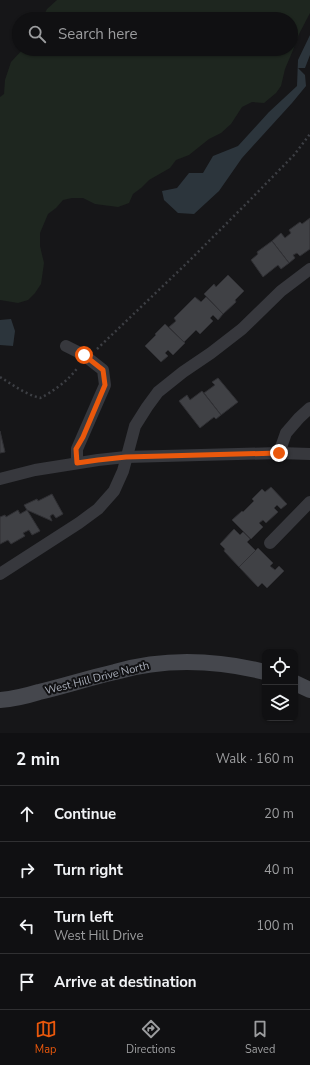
<!DOCTYPE html>
<meta charset="utf-8">
<style>
:root{--surface:#101012;--page:#1e1e20;--text:#f1f3f6;--muted:#9c9d9f;--line:#303032;--accent:#ea580c}
body{margin:0;font-family:"Nunito Sans",sans-serif;background:var(--page);color:var(--text)}
.controls{position:absolute;right:12px;bottom:12px;display:grid;overflow:hidden;border-radius:8px;box-shadow:0 1px 3px #0004}
.controls button{width:36px;height:36px;display:grid;place-items:center;padding:0;border:0;border-bottom:1px solid var(--line);background:var(--surface);color:var(--text);font:20px sans-serif}
.stop{position:absolute;width:12px;height:12px;margin:-9px;border:3px solid #ea580c;border-radius:50%;background:#fff}
.stop.end{background:#ea580c;border-color:#fff;box-shadow:0 1px 4px #0008}
.list{margin:0;padding:0;list-style:none}
h2{display:flex;justify-content:space-between;align-items:center;height:52px;margin:0;padding:0 16px;font-size:17px}
h2 small{font-size:13px;font-weight:400;color:var(--muted)}
.list li{display:grid;grid-template-columns:26px 1fr auto;gap:12px;align-items:center;box-sizing:border-box;height:56px;padding:0 16px;border-top:1px solid var(--line)}
.list b{display:block;font-size:15px;white-space:nowrap}
.list p{margin:0;font-size:13px;white-space:nowrap;color:var(--muted)}
.list em{font-size:13px;font-style:normal;color:var(--muted)}
.icon{flex:none;width:22px;height:22px;fill:none;stroke:currentColor;stroke-width:2;stroke-linecap:round;stroke-linejoin:round}
.map{position:relative;flex:none;width:310px;height:733px;overflow:hidden}
.search{position:absolute;background:var(--surface);box-shadow:0 1px 3px #0004;left:12px;right:12px;top:12px;height:44px;display:flex;align-items:center;gap:10px;box-sizing:border-box;padding:0 14px;border-radius:22px;color:var(--muted);font-size:15px}
.sheet{height:276px;background:var(--surface)}
nav{display:flex;justify-content:space-around;align-items:center;box-sizing:border-box;height:56px;border-top:1px solid var(--line);background:var(--surface);font-size:11px;color:var(--muted)}
nav a{display:grid;justify-items:center;gap:2px}
nav .on{color:var(--accent)}
.map>svg:first-child{display:block}
.green{fill:#1e261f}
.water{fill:#2c353c}
.building{fill:#404145;stroke:#303034}
.lines{fill:none;stroke-linecap:round;stroke-linejoin:round}
.path{stroke:#3d3f44;stroke-width:2.5;stroke-dasharray:2 3;stroke-linecap:butt}
.street{stroke:#37383d;stroke-width:12}
.secondary{stroke:#45474d;stroke-width:16}
.route{stroke:#ea580c;stroke-width:5}
.labels{text-anchor:middle;dominant-baseline:central;stroke-width:4;stroke-linejoin:round;paint-order:stroke}
.street-label{font-size:11px;fill:#a8adb8;stroke:#111113}
</style>
<div class="map">
<svg width="310" height="733" viewBox="0 0 310 733">
<rect width="100%" height="100%" fill="#161618"/>
<path class="green" d="M57 0H310V13L299 34 293 50 285 69 281 86 276 93 264 103 252 102 242 107 231 124 221 133 209 139 189 155 176 160 170 168 149 180 141 188 133 194 129 203 118 207 95 204 83 198H72L63 200 56 208 48 214 40 233V246L44 263 41 284 35 293 28 300 18 303 0 300V97L4 94 5 80 11 62 23 49H291V19H42L47 9Z"/>
<g class="water">
<path d="M310 35V55L305 68H298L305 75 306 86 292 103 242 158 219 191 194 214 178 213 164 200 162 191 177 188 189 173H203L213 156 238 146 269 112 297 86 298 60Z"/>
<path d="M11 319 15 331 13 346 0 345V320Z"/>
</g>
<g class="building">
<path d="M310 218V249L300 256 297 253 293 255 295 258 289 263 272 241 281 233 285 238 291 233 289 230 300 222 302 224Z"/>
<path d="M272 241 289 263 281 269 278 265 263 277 251 260 258 254 257 252Z"/>
<path d="M228 275 244 291 235 300 236 302 223 314 204 294 214 284 216 287Z"/>
<path d="M195 297 201 302 206 297 223 314 218 320 213 315 210 318 213 321 200 334 196 330 184 342 169 327 176 321 174 318Z"/>
<path d="M165 324 185 343 173 355 168 350 165 353 168 356 161 362 145 346 156 335 155 334Z"/>
<path d="M218 378 238 402 221 415 204 393 215 385 212 382Z"/>
<path d="M202 391 221 415 216 419 214 417 200 428 179 401 187 395 190 400Z"/>
<path d="M0 431 5 452 0 453Z"/>
<path d="M271 487 287 504 281 509 277 505 274 508 278 512 266 523 263 520 259 523 263 527 251 539 232 520 242 511 243 512 254 501 252 499 262 489 265 492Z"/>
<path d="M52 494 63 514 56 518 53 514 50 516 52 521 27 510 24 505 37 499 38 501Z"/>
<path d="M18 510 20 514 27 510 40 531 32 535 29 530 23 533 25 536 11 544 8 540 0 544V517L5 515 6 517Z"/>
<path d="M234 529 240 535 243 532 250 539 247 542 256 551 239 567 224 551 225 549 220 544Z"/>
<path d="M258 548 273 563 270 566 275 570 279 566 284 571 267 588 262 583 258 587 239 567Z"/>
</g>
<g class="lines">
<g class="path">
<path d="M97 349 187 263 248 202 294 155 310 134"/>
<path d="M0 377C13 385 25 394 40 398 53 392 70 379 78 367"/>
</g>
<g class="street">
<path d="M66 346 84 355 103 370 105 385 77 449V463"/>
<path d="M279 453 286 433 299 418 310 408"/>
<path d="M0 479 35 470 98 460 126 457 279 453 310 454"/>
<path d="M270 543 310 502"/>
<path d="M0 574 79 523 98 509 114 491 123 471 135 426 147 407 158 392 183 372 211 353 242 329 281 291 310 269"/>
</g>
<g class="secondary">
<path d="M295 683 310 690"/>
<path d="M0 700C13 699 26 696 39 692 64 686 89 678 115 672 164 658 216 660 265 672"/>
</g>
</g>
<g class="lines">
<path class="route" d="M84 355 103 370 105 385 83 437 76 449 77 463 98 460 126 457 279 453"/>
</g>
<g class="labels">
<g class="street-label">
<text transform="translate(97 678) rotate(-14)">West Hill Drive North</text>
</g>
</g>
</svg>
<div class="controls">
<button><svg class="icon" aria-label="locate" viewBox="0 0 24 24"><circle cx="12" cy="12" r="6"/><path d="M12 2v4M12 18v4M2 12h4M18 12h4"/></svg></button>
<button><svg class="icon" aria-label="layers" viewBox="0 0 24 24"><path d="M12 4l9 5-9 5-9-5zM3 14l9 5 9-5"/></svg></button>
</div>
<div class="stop" style="left:84px;top:355px"></div>
<div class="stop end" style="left:279px;top:453px"></div>
<div class="search"><svg class="icon" aria-label="search" viewBox="0 0 24 24"><circle cx="10" cy="10" r="6"/><path d="M15 15l6 6"/></svg>Search here</div>
</div>
<section class="sheet">
<h2>2 min<small>Walk · 160 m</small></h2>
<ul class="list">
<li><svg class="icon" aria-label="ahead" viewBox="0 0 24 24"><path d="M12 20V5M6 11l6-6 6 6"/></svg><div><b>Continue</b></div><em>20 m</em></li>
<li><svg class="icon" aria-label="right" viewBox="0 0 24 24"><path d="M7 20v-9h11M14 6l5 5-5 5"/></svg><div><b>Turn right</b></div><em>40 m</em></li>
<li><svg class="icon" aria-label="left" viewBox="0 0 24 24"><path d="M17 20v-9H6M10 6l-5 5 5 5"/></svg><div><b>Turn left</b><p>West Hill Drive</p></div><em>100 m</em></li>
<li><svg class="icon" aria-label="arrive" viewBox="0 0 24 24"><path d="M6 21V4h12l-3 4 3 4H6"/></svg><div><b>Arrive at destination</b></div></li>
</ul>
</section>
<nav>
<a class="on"><svg class="icon" aria-label="map" viewBox="0 0 24 24"><path d="M3 6l6-2 6 2 6-2v14l-6 2-6-2-6 2zM9 4v14M15 6v14"/></svg>Map</a>
<a><svg class="icon" aria-label="directions" viewBox="0 0 24 24"><path d="M12 3l9 9-9 9-9-9zM9 14v-3h6M13 9l2 2-2 2"/></svg>Directions</a>
<a><svg class="icon" aria-label="saved" viewBox="0 0 24 24"><path d="M7 4h10v16l-5-4-5 4z"/></svg>Saved</a>
</nav>
